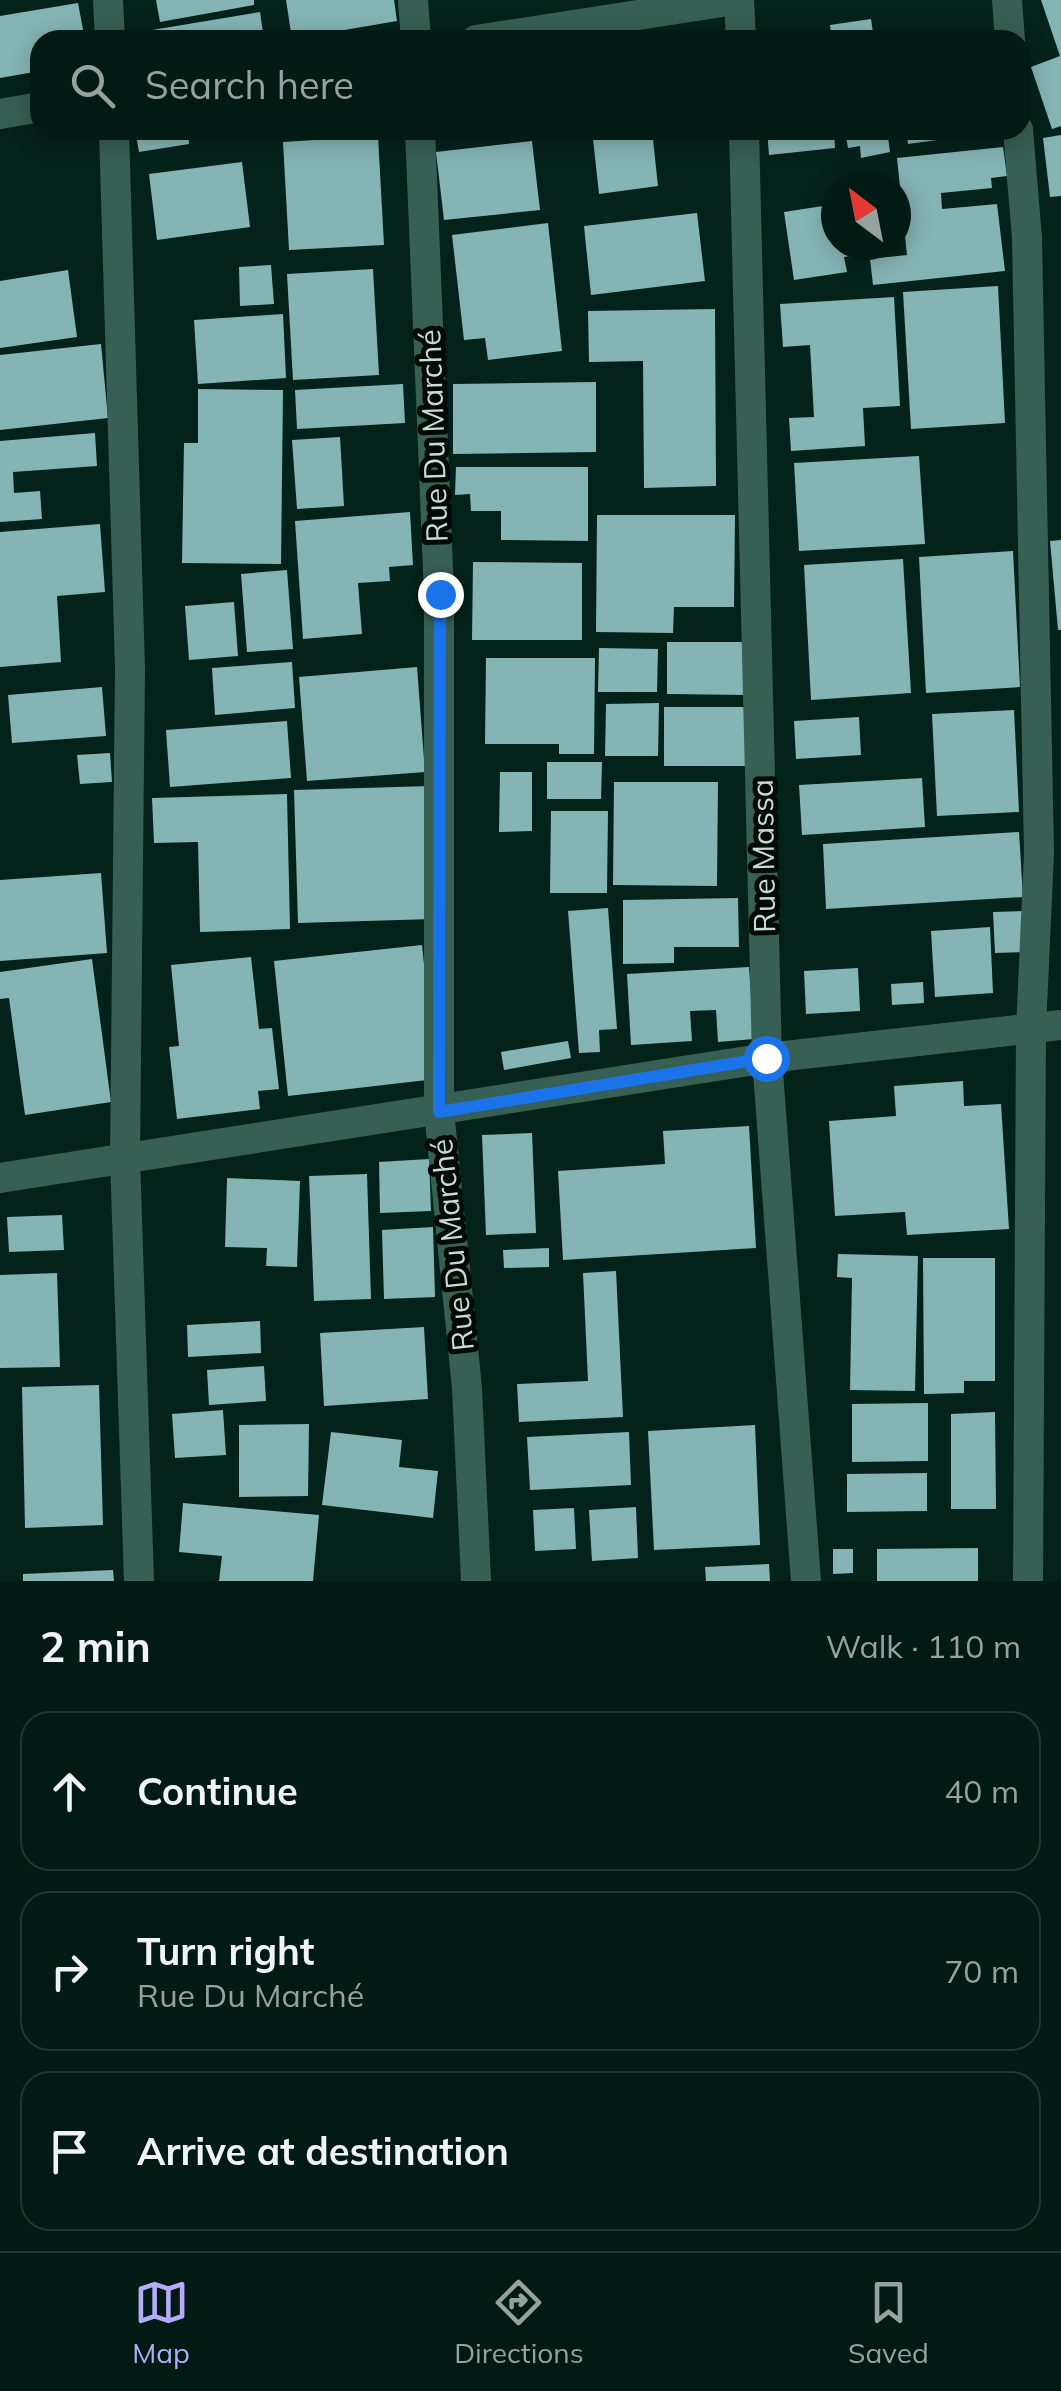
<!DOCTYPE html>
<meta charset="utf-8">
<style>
:root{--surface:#021a14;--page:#0c231d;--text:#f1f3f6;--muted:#96a1a0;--line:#233834;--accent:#b4acf9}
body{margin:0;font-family:Mulish,sans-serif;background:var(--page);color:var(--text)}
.compass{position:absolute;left:821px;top:170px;width:90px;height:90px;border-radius:50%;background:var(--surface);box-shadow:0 5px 25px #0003;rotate:328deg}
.stop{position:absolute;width:30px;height:30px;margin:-22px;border:8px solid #1a73e8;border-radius:50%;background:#fff}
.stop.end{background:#1a73e8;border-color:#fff;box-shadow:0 2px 10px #0008}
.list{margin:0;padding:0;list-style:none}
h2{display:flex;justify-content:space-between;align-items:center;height:130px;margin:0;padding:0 40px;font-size:42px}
h2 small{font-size:32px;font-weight:400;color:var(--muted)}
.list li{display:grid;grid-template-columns:65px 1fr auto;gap:30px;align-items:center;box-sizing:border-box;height:160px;margin:0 20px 20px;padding:0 20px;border:2px solid var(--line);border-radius:30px}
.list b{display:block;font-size:38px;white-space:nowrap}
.list p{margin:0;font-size:32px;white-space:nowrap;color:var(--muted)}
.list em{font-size:32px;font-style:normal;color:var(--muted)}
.icon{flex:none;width:55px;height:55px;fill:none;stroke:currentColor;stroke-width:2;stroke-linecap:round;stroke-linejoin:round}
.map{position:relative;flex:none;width:1061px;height:1581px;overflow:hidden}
.search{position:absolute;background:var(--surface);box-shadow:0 5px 25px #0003;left:30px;right:30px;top:30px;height:110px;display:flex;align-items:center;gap:25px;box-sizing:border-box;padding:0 35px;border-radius:30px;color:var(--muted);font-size:38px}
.sheet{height:670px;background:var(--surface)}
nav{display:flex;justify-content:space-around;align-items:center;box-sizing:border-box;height:140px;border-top:2px solid var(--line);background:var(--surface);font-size:28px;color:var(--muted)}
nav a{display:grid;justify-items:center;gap:5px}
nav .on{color:var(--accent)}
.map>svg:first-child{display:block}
.building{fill:#85b4b4}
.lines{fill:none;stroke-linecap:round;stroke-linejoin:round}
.minor{stroke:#375f53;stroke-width:30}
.route{stroke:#1a73e8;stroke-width:12}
.labels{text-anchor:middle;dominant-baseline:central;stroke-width:10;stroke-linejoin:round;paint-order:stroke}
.street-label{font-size:30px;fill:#c7dcd5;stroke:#000906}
</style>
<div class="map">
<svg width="1061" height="1581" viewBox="0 0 1061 1581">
<rect width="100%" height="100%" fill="#03221a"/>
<g class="building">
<path d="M156 0H254V5L160 22Z"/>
<path d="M286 0H394L397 21 292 39Z"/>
<path d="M1041 0H1061V126L1052 129 1031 67 1060 56Z"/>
<path d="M78 3 85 40H40V71L0 78V16Z"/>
<path d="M260 12 264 40H129L128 34Z"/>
<path d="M871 19 874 40H832L830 25Z"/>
<path d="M135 130H188L189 144 139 152Z"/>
<path d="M592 130H652L658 186 599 194Z"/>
<path d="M767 130H834L835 148 769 155Z"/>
<path d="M845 130H887L890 152 861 158 860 146 848 148Z"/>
<path d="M906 130H994V132L908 144Z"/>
<path d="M1061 135V196L1050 197 1043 138Z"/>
<path d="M378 136 384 245 289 250 283 142Z"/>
<path d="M532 141 540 210 444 220 436 152Z"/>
<path d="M1003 147 1007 176 991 178 992 188 941 193 942 209 997 204 1005 271 873 285 870 259 907 255 897 158Z"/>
<path d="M242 162 250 227 157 240 149 174Z"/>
<path d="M836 204V245H886L887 250 844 257 847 272 794 280 784 212Z"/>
<path d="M697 213 705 281 591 295 584 226Z"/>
<path d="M548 223 562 351 488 360 485 338 464 340 452 235Z"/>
<path d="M271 265 274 304 240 306 239 267Z"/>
<path d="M373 269 379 375 293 380 287 274Z"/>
<path d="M68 270 77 337 0 348V281Z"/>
<path d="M998 286 1005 423 911 429 903 292Z"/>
<path d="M894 297 900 406 863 408 865 446 791 451 789 418 814 417 810 345 783 347 780 304Z"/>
<path d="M715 309 716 486 644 488 643 361 589 362 588 311Z"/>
<path d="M283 314 286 378 198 384 194 320Z"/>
<path d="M101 344 108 418 0 430V355Z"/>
<path d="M596 382V452L453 454V384Z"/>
<path d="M403 384 405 423 297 429 295 390Z"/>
<path d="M198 389 283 390 281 564 182 563 184 443H198Z"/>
<path d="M95 433 97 466 13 472 14 493 40 491 42 519 0 522V441Z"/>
<path d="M340 437 344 506 297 509 292 440Z"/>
<path d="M919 456 925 544 799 551 794 463Z"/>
<path d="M456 467H588V541L501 540V511H471L470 494 455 495Z"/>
<path d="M410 512 413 565 389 567 390 581 358 583 362 634 303 639 295 521Z"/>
<path d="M597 515H735L734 607H674L673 633 596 632Z"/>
<path d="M100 524 105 592 57 596 61 662 0 667V532Z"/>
<path d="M1061 540V630H1058L1050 541Z"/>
<path d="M1013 551 1020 687 926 693 919 557Z"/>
<path d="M903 559 911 693 811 700 804 565Z"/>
<path d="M473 562 582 563V640H472Z"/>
<path d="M287 570 293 649 247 652 241 574Z"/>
<path d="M234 602 238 656 189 660 185 606Z"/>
<path d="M667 642H748L747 695 667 694Z"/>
<path d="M599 648 658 649 657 692H598Z"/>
<path d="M486 658H595L594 754H559V744H485Z"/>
<path d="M292 662 295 708 215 715 212 668Z"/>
<path d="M417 667 425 772 307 781 299 677Z"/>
<path d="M102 687 106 736 12 743 8 695Z"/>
<path d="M659 703 658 756H605L606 704Z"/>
<path d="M664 707H755L754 766H664Z"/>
<path d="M1014 710 1019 812 937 816 932 714Z"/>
<path d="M859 717 861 755 796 759 794 721Z"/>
<path d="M287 721 291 778 170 787 166 730Z"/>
<path d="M110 753 112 782 80 784 77 755Z"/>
<path d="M547 762H602L601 799H547Z"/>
<path d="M500 772H532V831L499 832Z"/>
<path d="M922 778 925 827 802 835 799 785Z"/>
<path d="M614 782H718L717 886 613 885Z"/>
<path d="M430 786 433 919 298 923 294 790Z"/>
<path d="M287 794 290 929 200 932 198 842 154 843 152 798Z"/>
<path d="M551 811H608L607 893H550Z"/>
<path d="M1019 832 1023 897 826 909 823 844Z"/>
<path d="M101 873 107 953 0 961V880Z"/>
<path d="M738 898 739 947H674V963L623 964V900Z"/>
<path d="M608 908 617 1029 599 1030 600 1052 579 1053 568 911Z"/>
<path d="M1026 911 1028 952 995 953 993 912Z"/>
<path d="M990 927 993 993 935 997 931 931Z"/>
<path d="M422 945 436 1079 288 1096 274 961Z"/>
<path d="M251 957 259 1029 272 1028 279 1089 258 1091 260 1109 177 1119 169 1047 179 1046 171 965Z"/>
<path d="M92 959 111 1102 25 1115 9 998 0 999V972Z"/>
<path d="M749 967 754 1039 718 1042 716 1010 690 1011 692 1041 631 1045 627 974Z"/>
<path d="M858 968 860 1011 806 1014 804 971Z"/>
<path d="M923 982 924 1003 892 1005 891 984Z"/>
<path d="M568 1041 571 1058 504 1070 501 1052Z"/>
<path d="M963 1081 964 1106 1001 1104 1009 1229 907 1235 905 1212 835 1216 829 1121 896 1116 894 1086Z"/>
<path d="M749 1126 756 1248 563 1260 558 1171 665 1164 663 1131Z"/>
<path d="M532 1133 536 1233 486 1235 482 1135Z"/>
<path d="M429 1159 431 1211 380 1213 379 1162Z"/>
<path d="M367 1174 371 1299 314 1301 309 1176Z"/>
<path d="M227 1178 300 1181 297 1267 266 1266 267 1248 225 1247Z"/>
<path d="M62 1215 64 1250 9 1252 7 1217Z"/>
<path d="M433 1227 435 1297 384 1299 382 1230Z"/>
<path d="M549 1248V1267L504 1268 503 1250Z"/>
<path d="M838 1254 918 1256 915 1391 850 1390 852 1278 837 1277Z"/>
<path d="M923 1258H995V1381H964V1393L924 1394Z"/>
<path d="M616 1271 623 1417 519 1422 517 1384 588 1381 583 1273Z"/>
<path d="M57 1273 60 1367 0 1368V1275Z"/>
<path d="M260 1321 261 1353 188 1357 187 1325Z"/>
<path d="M424 1327 428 1399 324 1406 320 1333Z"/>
<path d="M264 1366 266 1401 209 1405 207 1370Z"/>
<path d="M99 1385 103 1525 25 1528 22 1387Z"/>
<path d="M928 1403V1461L852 1462V1404Z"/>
<path d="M223 1410 226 1455 175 1458 172 1414Z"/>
<path d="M995 1412 996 1509H951V1414Z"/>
<path d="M309 1424 308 1496 239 1497V1425Z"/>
<path d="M755 1425 760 1545 654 1550 648 1431Z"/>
<path d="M331 1432 402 1440 399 1467 438 1471 433 1518 322 1505Z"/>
<path d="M629 1432 631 1485 530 1490 527 1437Z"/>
<path d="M927 1473V1511L847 1512V1474Z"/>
<path d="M183 1503 319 1515 313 1581H219L222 1556 179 1552Z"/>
<path d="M636 1507 638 1558 592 1561 589 1510Z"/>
<path d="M574 1508 576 1549 535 1551 533 1510Z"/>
<path d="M978 1548V1581H877V1549Z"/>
<path d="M833 1549H853V1573L833 1574Z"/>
<path d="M769 1564 770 1581H706L705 1567Z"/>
<path d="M113 1570 114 1581H23V1574Z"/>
</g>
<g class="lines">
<g class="minor">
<path d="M108 0 110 40"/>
<path d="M413 0 416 40"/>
<path d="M739 0 741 40"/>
<path d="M1007 0 1010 40"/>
<path d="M476 40 735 0"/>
<path d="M0 114 40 107"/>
<path d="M114 130 130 668 125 1158 139 1581"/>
<path d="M420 130 439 594V1111L467 1388 476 1581"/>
<path d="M744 130 767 1058 806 1581"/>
<path d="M1018 130 1027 238 1039 853 1031 1029 1028 1581"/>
<path d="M0 1178 767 1058 1061 1025"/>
</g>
</g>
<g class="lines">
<path class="route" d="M440 594 439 1112 766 1058"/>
</g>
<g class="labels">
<g class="street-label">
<text transform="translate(433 436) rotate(-92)">Rue Du Marché</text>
<text transform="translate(763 856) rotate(-91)">Rue Massa</text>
<text transform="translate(452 1245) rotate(-96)">Rue Du Marché</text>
</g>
</g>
</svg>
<svg class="compass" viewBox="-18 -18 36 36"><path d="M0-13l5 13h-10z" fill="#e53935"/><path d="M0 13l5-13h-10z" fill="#96a1a0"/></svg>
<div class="stop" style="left:766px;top:1058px"></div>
<div class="stop end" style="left:440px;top:594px"></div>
<div class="search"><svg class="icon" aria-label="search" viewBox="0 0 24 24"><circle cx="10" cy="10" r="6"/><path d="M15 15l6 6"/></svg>Search here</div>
</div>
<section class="sheet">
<h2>2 min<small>Walk · 110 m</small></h2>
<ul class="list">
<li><svg class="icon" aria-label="ahead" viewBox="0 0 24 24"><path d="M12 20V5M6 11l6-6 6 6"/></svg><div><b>Continue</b></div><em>40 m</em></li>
<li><svg class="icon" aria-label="right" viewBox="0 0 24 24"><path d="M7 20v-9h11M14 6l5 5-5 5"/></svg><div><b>Turn right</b><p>Rue Du Marché</p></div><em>70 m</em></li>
<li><svg class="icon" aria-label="arrive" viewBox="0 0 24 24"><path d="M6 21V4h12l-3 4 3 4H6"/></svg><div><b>Arrive at destination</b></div></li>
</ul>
</section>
<nav>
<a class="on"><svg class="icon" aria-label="map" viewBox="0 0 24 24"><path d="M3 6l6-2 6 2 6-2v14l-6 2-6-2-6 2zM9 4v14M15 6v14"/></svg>Map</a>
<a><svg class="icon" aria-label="directions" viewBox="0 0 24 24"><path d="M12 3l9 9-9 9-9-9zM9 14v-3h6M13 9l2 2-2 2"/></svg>Directions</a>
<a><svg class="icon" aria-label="saved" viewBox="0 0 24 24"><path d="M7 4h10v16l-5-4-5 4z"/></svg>Saved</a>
</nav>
